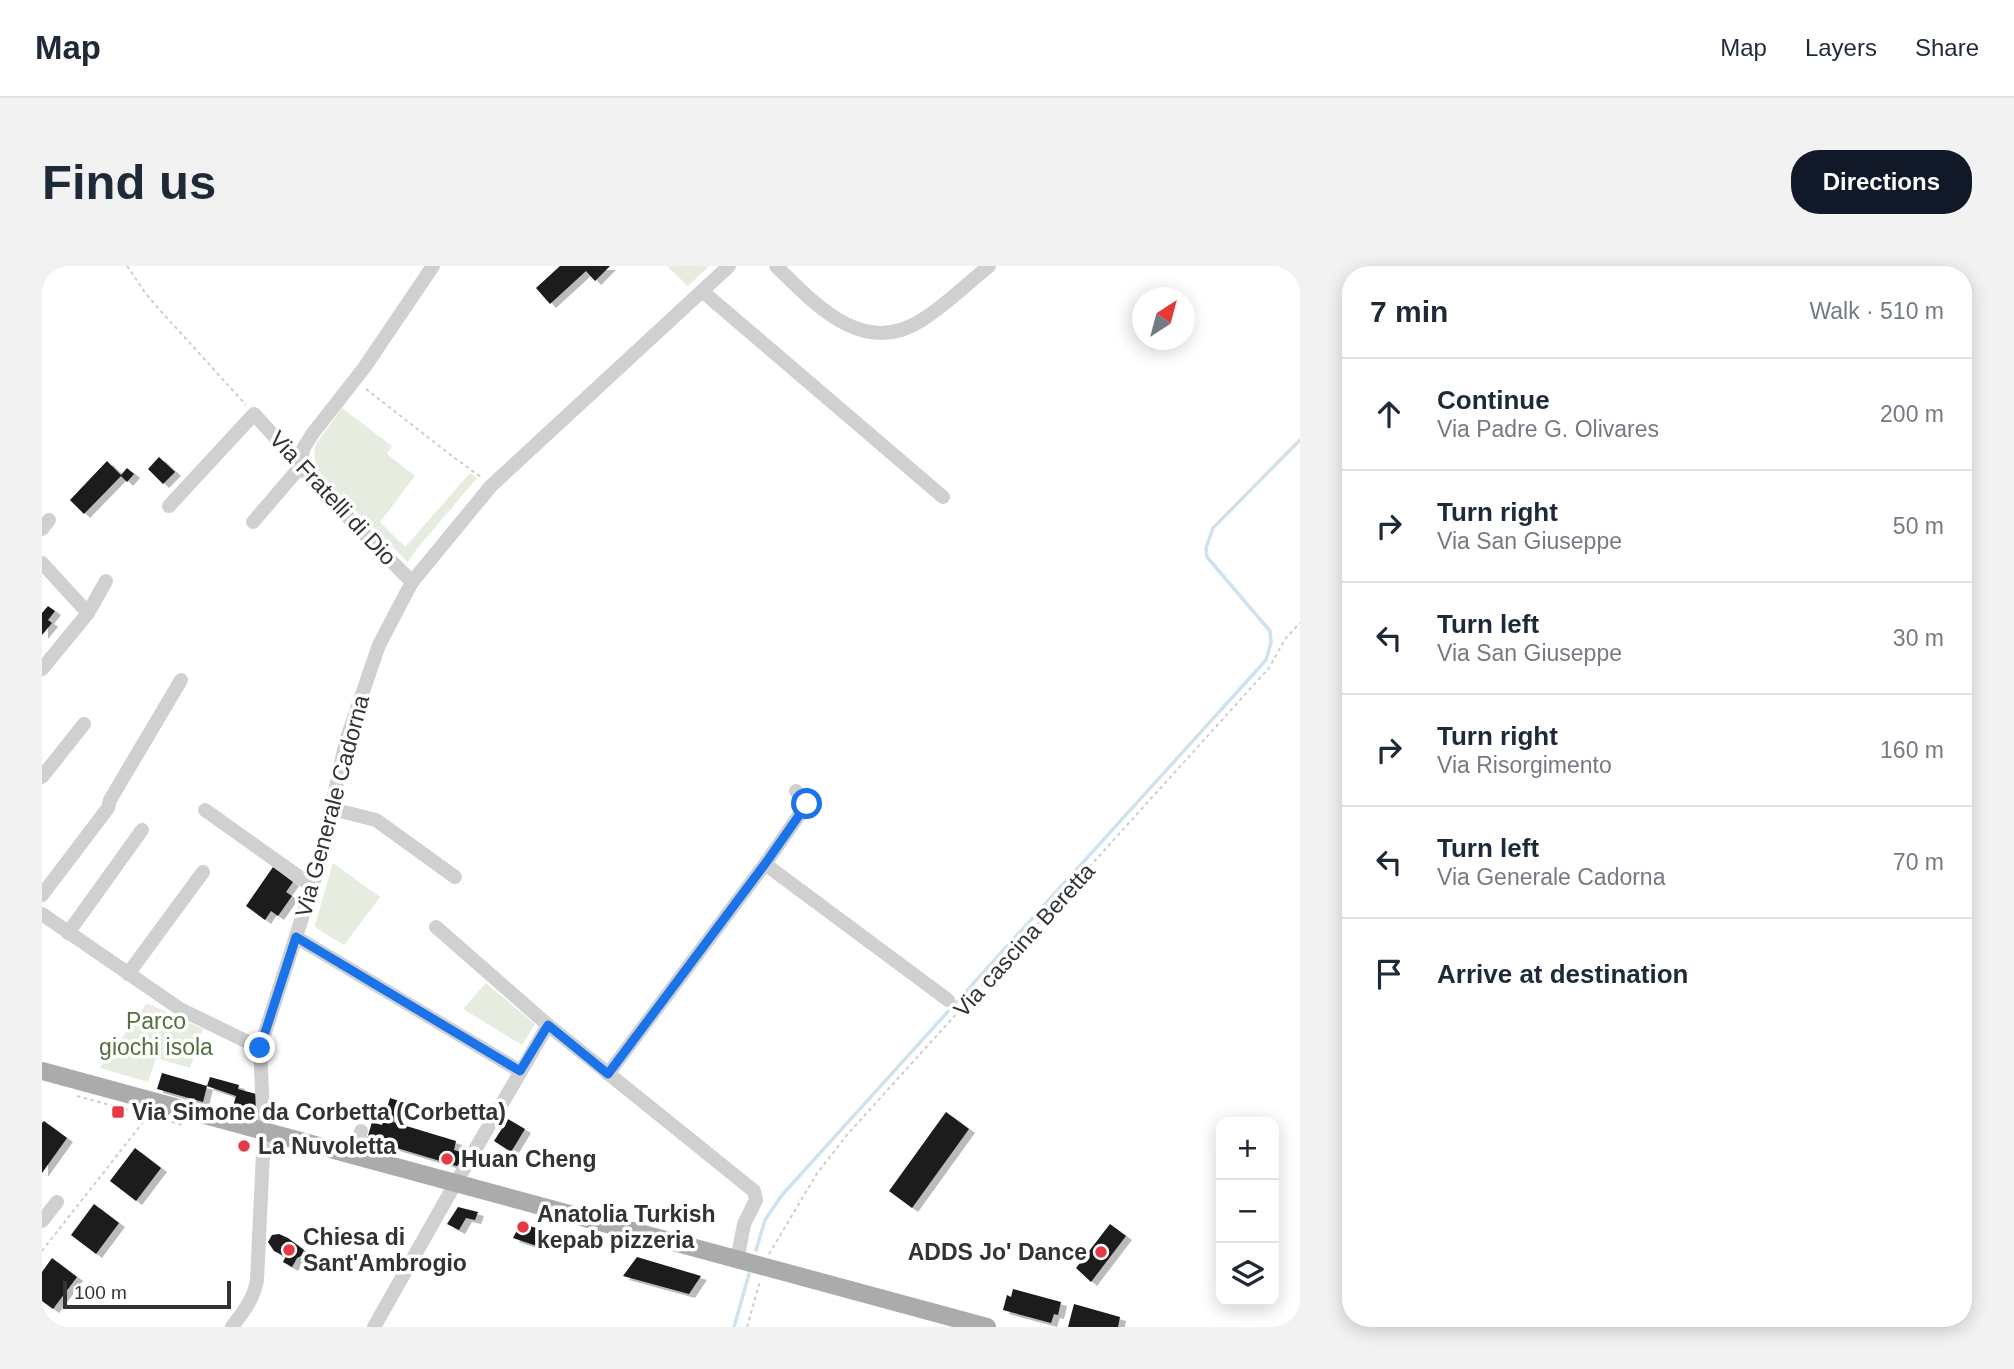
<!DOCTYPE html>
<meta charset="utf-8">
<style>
:root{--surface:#fff;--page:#f2f2f3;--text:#1f2937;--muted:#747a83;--line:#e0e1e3;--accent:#111827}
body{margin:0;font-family:Arial,sans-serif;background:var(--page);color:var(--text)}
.controls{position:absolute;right:21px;bottom:21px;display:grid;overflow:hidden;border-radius:14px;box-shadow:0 4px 18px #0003}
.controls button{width:63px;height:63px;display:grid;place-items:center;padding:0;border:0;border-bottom:2px solid var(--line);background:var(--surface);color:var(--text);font:35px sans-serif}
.compass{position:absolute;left:1090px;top:21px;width:63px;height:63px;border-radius:50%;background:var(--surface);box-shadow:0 4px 18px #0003;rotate:36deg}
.scale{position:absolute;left:21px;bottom:18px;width:168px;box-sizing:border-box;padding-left:7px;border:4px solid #333;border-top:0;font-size:19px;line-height:24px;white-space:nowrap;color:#333;-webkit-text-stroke:5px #fff;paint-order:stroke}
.stop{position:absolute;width:21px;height:21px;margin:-16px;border:5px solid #1a73e8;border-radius:50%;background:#fff}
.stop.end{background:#1a73e8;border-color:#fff;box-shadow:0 2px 7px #0008}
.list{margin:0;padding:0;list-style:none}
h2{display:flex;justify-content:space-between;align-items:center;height:91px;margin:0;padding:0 28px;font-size:30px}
h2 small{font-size:23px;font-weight:400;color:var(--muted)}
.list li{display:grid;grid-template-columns:46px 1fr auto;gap:21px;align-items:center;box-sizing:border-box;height:112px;padding:0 28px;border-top:2px solid var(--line)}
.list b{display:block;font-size:26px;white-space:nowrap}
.list p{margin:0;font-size:23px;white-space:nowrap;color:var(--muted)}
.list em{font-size:23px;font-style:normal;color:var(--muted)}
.icon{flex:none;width:38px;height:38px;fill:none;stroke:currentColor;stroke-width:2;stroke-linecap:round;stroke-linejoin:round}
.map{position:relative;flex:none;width:1258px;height:1061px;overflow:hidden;border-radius:28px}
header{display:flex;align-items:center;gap:42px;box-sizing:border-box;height:98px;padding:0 35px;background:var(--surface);border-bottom:2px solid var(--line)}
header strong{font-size:33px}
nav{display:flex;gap:38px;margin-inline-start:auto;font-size:24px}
.intro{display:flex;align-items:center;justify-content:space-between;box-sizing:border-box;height:168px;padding:0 42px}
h1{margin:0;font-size:49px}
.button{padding:18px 32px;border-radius:28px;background:var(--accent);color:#fff;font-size:24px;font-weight:700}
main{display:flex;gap:42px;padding:0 42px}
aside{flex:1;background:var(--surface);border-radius:28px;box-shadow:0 4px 18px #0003}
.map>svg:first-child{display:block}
.green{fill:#e6ecdf}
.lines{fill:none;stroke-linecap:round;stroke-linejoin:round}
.stream{stroke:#cfe2ee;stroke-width:3.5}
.building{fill:#1a1a1a;filter:url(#shadow)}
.path{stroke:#cdcdcd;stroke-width:2;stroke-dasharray:3.5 3.5;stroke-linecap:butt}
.minor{stroke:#d0d0d0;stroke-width:14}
.major{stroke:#ababab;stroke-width:18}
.route{stroke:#1a73e8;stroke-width:9}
.poi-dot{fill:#e63946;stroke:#fff;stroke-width:2.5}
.labels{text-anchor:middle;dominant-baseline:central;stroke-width:7;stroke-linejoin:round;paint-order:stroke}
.street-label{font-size:23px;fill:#333;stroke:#fff}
.park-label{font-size:23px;fill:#56703f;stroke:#fff}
.poi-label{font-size:23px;font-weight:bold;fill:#333;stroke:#fff;text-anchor:start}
</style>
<header>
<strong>Map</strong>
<nav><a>Map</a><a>Layers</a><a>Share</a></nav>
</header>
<div class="intro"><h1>Find us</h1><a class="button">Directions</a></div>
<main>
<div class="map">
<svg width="1258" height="1061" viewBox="0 0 1258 1061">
<defs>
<filter id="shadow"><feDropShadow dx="6" dy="4" stdDeviation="0" flood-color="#0004"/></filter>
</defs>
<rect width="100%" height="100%" fill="#fff"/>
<g class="green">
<path d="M625 0H667L646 20Z"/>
<path d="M300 142 350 180 345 188 373 210 338 256 363 281 428 207 435 212 374 284 366 296 277 209C274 199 270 188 274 178Z"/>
<path d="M291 597 338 631 302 679 274 662 273 659Z"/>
<path d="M444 717 493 758 480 779 421 743Z"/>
<path d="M105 737 161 763 148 802 114 792 106 816 58 802Z"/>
</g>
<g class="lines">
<g class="stream">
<path d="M714 984 723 954 740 929 1224 394 1229 377 1228 365 1165 291 1164 282 1171 262 1258 174"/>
<path d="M692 1061 707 1008"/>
</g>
</g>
<g class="building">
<path d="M518 0H568L553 15 544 5 508 38 494 22Z"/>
<path d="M117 191 133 206 121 218 106 203Z"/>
<path d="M65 195 79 209 85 202 92 208 85 216 79 210 42 248 28 234Z"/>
<path d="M6 340 13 345 6 354 10 357 0 369V347Z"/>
<path d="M231 601 251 616 244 626 250 630 236 650 229 645 223 654 204 640Z"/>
<path d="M120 807 165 820 161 836 115 823Z"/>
<path d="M168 811 197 819 196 823 218 829 212 850 190 844 194 830 165 820Z"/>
<path d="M348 832 357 835 351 856 414 875 412 884 422 887 418 901 325 873 330 856 340 859Z"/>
<path d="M904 846 927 863 870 942 847 925Z"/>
<path d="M466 853 483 863 469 886 452 875Z"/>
<path d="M2 855 25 872 0 907V857Z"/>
<path d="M93 882 119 902 94 935 68 915Z"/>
<path d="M52 938 77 957 54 988 29 969Z"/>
<path d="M416 941 436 946 433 954 424 952 417 964 405 958Z"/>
<path d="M479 957 503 965 495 980 471 972Z"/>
<path d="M1068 958 1084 970 1049 1016 1034 1002Z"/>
<path d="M237 968 246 972 262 984 259 990 255 992 250 1001 241 996 245 988 240 989 232 985 226 976 230 969Z"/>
<path d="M595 991 659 1010 647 1028 581 1010Z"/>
<path d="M10 992 35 1011 11 1043 0 1035V1006Z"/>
<path d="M971 1023 1019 1036 1016 1049 1012 1048 1009 1057 961 1044 965 1029 969 1031Z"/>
<path d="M1032 1038 1078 1051 1076 1061H1026Z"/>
</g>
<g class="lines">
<g class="path">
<path d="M85 0 104 28 117 43 204 139"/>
<path d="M324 123 410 190 439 211"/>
<path d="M35 830 141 859"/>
<path d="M0 985 105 851"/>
<path d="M727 988 774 909 804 870 1227 402 1243 373 1258 357"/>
<path d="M705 1061 718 1015"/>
</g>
<g class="minor">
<path d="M734 0C774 39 821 92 880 54 904 39 925 18 947 0"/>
<path d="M660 25 901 231"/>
<path d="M127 240 212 148 253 193 260 194 262 204 270 215 370 316"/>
<path d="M211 256 253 207 260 194 261 183 271 167 322 102 391 0"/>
<path d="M0 263 7 254"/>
<path d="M0 297 46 347 0 403"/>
<path d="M46 347 64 315"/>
<path d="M0 511 42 458"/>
<path d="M290 543 334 554 413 611"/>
<path d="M163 544 270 620"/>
<path d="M723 598 906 734"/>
<path d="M0 629 66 542 68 534 139 414"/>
<path d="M0 648 138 743 218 782"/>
<path d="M394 661 506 759"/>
<path d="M26 667 100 564"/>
<path d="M254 671 478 805"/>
<path d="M86 708 161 606"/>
<path d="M566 808 723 598 765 538 754 525"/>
<path d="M312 891 319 865"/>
<path d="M0 955 15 936"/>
<path d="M190 1061C201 1046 212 1033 215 1014L222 866 218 782 276 602 304 475 337 379 370 316 449 220 687 0"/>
<path d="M332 1061 413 918 506 759 712 925 714 934 702 958 695 995"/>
<path d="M1257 1061 1258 1060"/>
</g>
<path class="major" d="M0 805 945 1061"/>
</g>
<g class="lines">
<path class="route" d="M218 782 254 671 478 805 506 759 566 808 723 598 765 538"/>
</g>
<g class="poi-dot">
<rect x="69" y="839" width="14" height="14" rx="3.5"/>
<circle cx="202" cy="880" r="7"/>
<circle cx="405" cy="893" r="7"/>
<circle cx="481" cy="961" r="7"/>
<circle cx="247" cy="984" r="7"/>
<circle cx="1059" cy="986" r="7"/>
</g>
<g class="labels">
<g class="street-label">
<text transform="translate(291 232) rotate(47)">Via Fratelli di Dio</text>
<text transform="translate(290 540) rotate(-75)">Via Generale Cadorna</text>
<text transform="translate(982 674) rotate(-48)">Via cascina Beretta</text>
</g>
<g class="park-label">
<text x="114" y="755">Parco<tspan x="114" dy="26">giochi isola</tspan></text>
</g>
<g class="poi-label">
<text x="90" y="846">Via Simone da Corbetta (Corbetta)</text>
<text x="216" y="880">La Nuvoletta</text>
<text x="419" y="893">Huan Cheng</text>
<text x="495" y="948">Anatolia Turkish<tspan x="495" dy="26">kepab pizzeria</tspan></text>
<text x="261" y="971">Chiesa di<tspan x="261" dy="26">Sant'Ambrogio</tspan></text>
<text x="1045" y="986" text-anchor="end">ADDS Jo' Dance</text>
</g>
</g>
</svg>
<div class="controls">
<button>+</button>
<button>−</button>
<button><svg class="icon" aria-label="layers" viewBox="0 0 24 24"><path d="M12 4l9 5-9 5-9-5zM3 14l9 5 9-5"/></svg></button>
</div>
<svg class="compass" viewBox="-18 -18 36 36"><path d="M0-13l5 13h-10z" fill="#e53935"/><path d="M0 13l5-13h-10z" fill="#747a83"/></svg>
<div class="scale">100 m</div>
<div class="stop" style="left:765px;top:538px"></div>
<div class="stop end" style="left:218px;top:782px"></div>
</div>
<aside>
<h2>7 min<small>Walk · 510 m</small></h2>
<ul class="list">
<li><svg class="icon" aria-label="ahead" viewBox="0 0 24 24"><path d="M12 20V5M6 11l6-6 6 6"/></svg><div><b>Continue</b><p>Via Padre G. Olivares</p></div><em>200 m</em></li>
<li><svg class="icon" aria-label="right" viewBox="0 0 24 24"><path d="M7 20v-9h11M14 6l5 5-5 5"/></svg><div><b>Turn right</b><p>Via San Giuseppe</p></div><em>50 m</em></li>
<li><svg class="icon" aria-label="left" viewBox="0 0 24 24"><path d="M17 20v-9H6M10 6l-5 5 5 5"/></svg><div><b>Turn left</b><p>Via San Giuseppe</p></div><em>30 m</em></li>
<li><svg class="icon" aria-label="right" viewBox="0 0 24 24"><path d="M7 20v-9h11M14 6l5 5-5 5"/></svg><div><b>Turn right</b><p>Via Risorgimento</p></div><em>160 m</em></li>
<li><svg class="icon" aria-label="left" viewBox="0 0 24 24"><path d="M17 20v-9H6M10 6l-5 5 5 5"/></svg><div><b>Turn left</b><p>Via Generale Cadorna</p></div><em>70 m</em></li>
<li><svg class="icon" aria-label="arrive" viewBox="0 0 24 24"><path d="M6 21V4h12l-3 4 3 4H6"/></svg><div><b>Arrive at destination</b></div></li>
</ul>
</aside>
</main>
